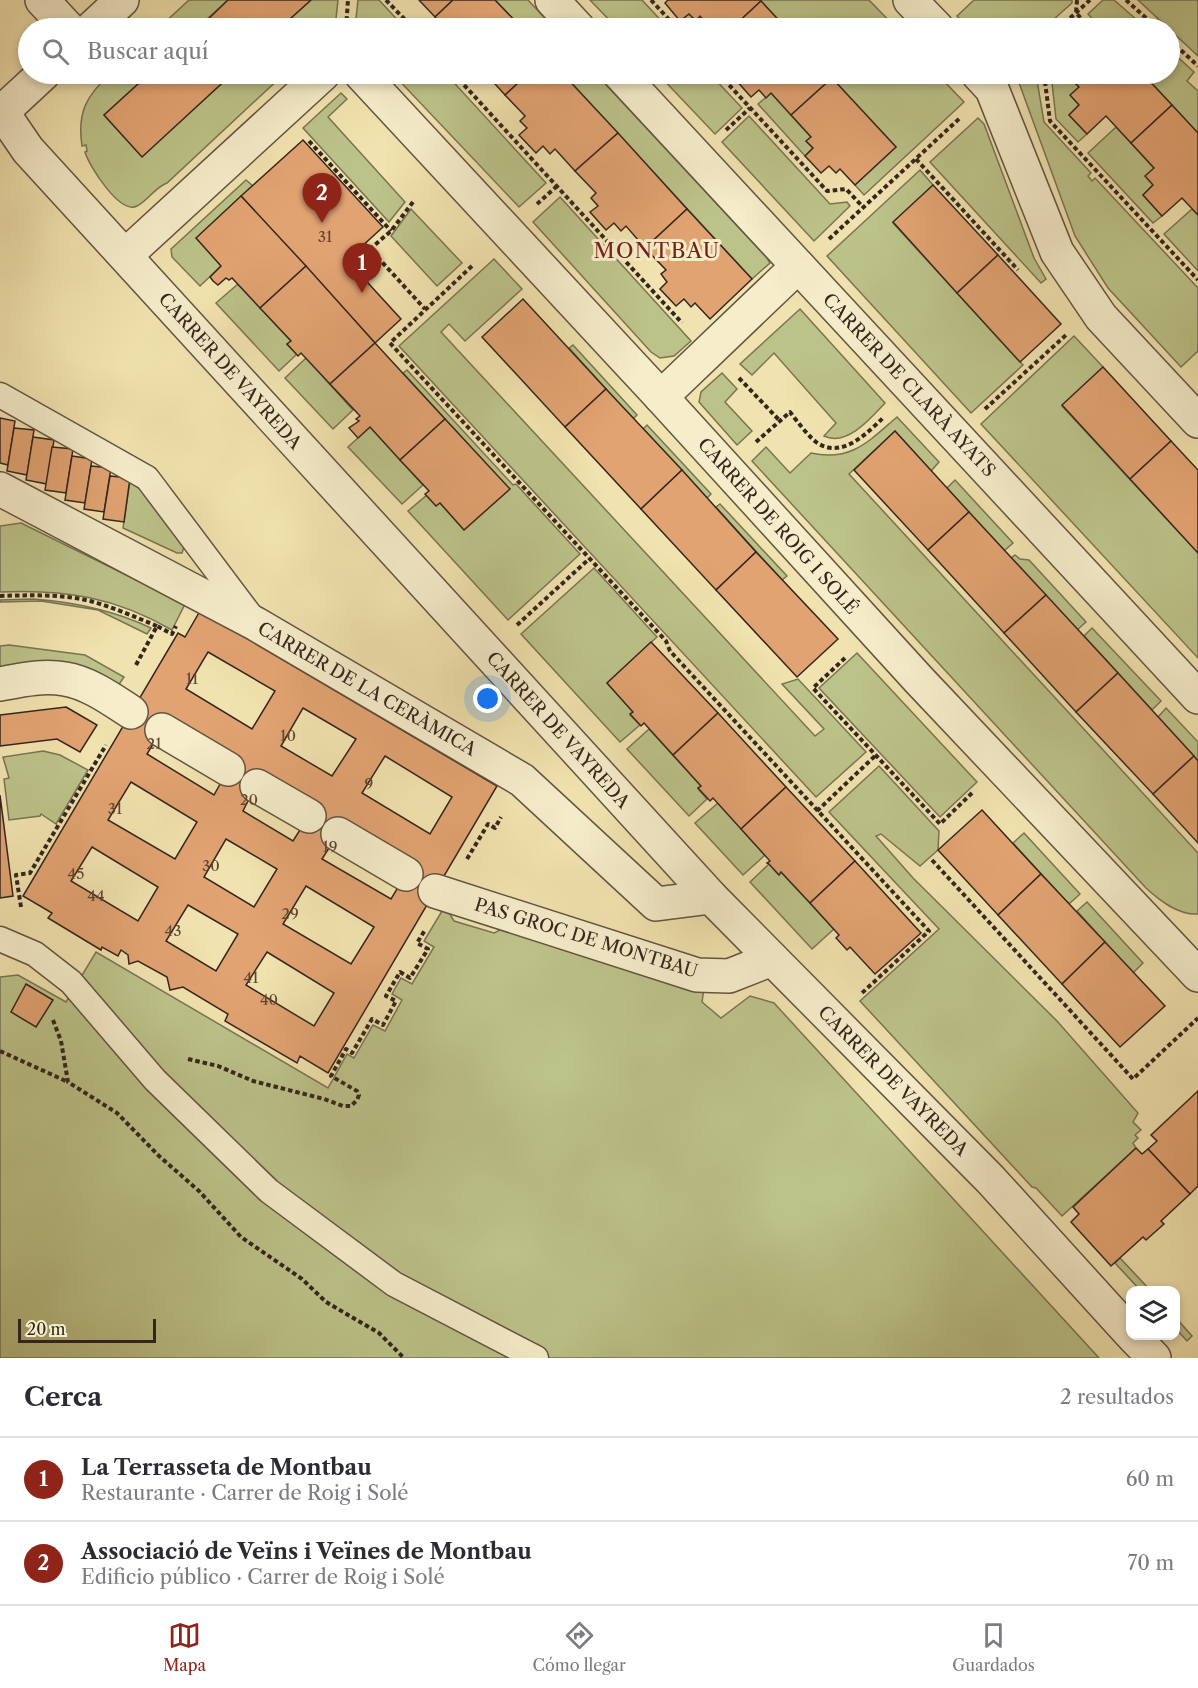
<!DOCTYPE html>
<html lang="es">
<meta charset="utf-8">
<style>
:root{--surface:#fff;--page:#f7f7f7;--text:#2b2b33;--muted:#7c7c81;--line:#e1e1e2;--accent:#8f2418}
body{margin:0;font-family:"Libre Caslon Text",serif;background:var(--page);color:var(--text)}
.controls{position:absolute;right:18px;bottom:18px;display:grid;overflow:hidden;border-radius:12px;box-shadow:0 3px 9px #0003}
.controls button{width:54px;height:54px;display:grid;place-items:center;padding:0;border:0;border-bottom:2px solid var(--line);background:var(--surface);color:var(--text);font:30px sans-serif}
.scale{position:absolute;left:18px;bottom:15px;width:138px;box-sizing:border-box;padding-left:6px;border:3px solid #34261e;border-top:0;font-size:16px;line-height:21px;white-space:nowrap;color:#34261e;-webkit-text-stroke:4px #f6edcb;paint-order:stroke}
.you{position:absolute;left:488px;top:699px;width:21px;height:21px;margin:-15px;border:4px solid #fff;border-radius:50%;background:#1a73e8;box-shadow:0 0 0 9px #1a73e833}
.badge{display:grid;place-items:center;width:39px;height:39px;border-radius:50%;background:var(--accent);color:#fff;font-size:20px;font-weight:700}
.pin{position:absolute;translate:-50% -50px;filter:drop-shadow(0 2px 3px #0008)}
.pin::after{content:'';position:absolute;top:32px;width:21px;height:18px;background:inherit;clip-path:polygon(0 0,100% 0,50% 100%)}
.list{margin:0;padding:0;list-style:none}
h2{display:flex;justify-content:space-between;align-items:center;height:78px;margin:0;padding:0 24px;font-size:26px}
h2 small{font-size:20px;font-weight:400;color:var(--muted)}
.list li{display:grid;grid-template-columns:39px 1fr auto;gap:18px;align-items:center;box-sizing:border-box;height:84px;padding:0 24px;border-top:2px solid var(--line)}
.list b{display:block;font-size:22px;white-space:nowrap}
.list p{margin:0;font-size:20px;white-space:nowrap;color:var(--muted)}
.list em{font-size:20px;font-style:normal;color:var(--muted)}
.icon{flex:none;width:33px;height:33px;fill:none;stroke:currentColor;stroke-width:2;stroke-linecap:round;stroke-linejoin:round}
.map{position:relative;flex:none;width:1198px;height:1358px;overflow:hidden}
.search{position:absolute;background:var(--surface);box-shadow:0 3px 9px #0003;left:18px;right:18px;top:18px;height:66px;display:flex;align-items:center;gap:15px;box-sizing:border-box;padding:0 21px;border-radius:33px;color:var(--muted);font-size:22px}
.sheet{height:246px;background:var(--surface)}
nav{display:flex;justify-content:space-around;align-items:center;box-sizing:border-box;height:84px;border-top:2px solid var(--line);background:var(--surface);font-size:16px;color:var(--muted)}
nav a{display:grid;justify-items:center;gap:3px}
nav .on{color:var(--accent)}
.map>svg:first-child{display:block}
.green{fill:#bcc389;stroke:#787454;stroke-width:1.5}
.building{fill:#e2a372;stroke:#34261e;stroke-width:1.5;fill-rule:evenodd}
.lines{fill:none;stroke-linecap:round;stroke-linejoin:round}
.service-casing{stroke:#635542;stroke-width:27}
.minor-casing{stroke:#635542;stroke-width:36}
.path{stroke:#34261e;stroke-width:4;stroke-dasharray:4.5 3;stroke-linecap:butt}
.service{stroke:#f6edcb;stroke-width:24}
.minor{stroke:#f6edcb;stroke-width:33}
.labels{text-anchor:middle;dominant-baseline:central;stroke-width:6;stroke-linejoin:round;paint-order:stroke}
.number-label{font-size:15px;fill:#604533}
.street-label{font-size:18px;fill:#34261e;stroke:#f6edcb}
.quarter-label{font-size:21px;letter-spacing:1.5px;fill:#7a1f14;stroke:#f6edcb}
</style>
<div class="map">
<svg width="1198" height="1358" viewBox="0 0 1198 1358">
<rect width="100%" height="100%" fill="#f1e3af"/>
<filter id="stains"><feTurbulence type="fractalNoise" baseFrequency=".00333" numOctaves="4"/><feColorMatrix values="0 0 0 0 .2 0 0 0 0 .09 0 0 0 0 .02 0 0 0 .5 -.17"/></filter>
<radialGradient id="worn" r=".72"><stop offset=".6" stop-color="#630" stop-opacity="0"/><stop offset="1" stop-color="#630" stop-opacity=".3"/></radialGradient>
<g class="green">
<path d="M189 0H228L197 28H167L163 24Z"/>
<path d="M311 0H338L335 28H280Z"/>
<path d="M358 0H379L405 28H355Z"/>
<path d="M495 0H528L554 28H522Z"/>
<path d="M590 0H642L668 28H617Z"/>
<path d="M760 0H869L896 28H786Z"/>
<path d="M974 0H1072V3L1044 28H969L957 16Z"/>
<path d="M1103 0H1114L1146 28H1101L1088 14Z"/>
<path d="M1138 0H1198V56Z"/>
<path d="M689 14 696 21 700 16 712 28H688L680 21Z"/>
<path d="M1170 50 1194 72 1187 81 1198 91V133L1143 74H1170Z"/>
<path d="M110 74H149L104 115 142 156 232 74H284L167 183C154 188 149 200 137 206 120 215 89 166 85 152L87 151 86 145 82 146C77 113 86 96 110 74Z"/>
<path d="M393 74H446L546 183 519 207Z"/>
<path d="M563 74H596L767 258 770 263 752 279Z"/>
<path d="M658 74H710L742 108 715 134Z"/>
<path d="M828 74H937L964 102 864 195 855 185 896 147Z"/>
<path d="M1025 74H1036L1044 122 1091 173 1088 176 1092 181 1095 178 1198 288V351L1181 367 1108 288 1075 236 1018 80Z"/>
<path d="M1051 74H1066L1079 87V105L1069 115 1087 134 1078 142 1056 119Z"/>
<path d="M341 93 347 99 328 117 405 202 389 222 303 128Z"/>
<path d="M771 93 811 137 806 141 813 148 805 156 758 104Z"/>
<path d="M749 116 830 204 847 202 850 206 814 241 722 142Z"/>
<path d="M978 118 984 124 1034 258 1046 279 1041 283 930 162Z"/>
<path d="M1116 127 1154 168 1153 185 1143 195 1162 216 1153 223 1088 153Z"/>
<path d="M920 170 933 185 893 223 1023 365 971 413 827 256Z"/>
<path d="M246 180 253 186 221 266 200 286 172 257 171 249Z"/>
<path d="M560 197 691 341 674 356 660 358 651 352 533 222Z"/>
<path d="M411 209 462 263 437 286 391 236Z"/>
<path d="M1192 209 1198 215V271L1164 234Z"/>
<path d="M494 259 522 289 465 341 449 324 441 332 815 736 824 729 782 684 798 679 866 752 816 797 399 346Z"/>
<path d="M238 284 291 341 287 344 297 354 279 371 216 303Z"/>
<path d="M800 309 885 403C871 418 847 447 824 436L836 423 774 353 752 375 740 364Z"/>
<path d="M1074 336 1103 367 1062 406 1198 553V658L981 424Z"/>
<path d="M573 345 637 415 633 419 569 348Z"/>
<path d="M306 358 353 410 333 429 285 378Z"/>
<path d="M407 370 513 485 516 484 580 554 508 620 408 511 427 495 440 503 464 530 509 489 403 373Z"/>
<path d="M722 373 737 389 725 402 752 431 737 445 699 402 701 392Z"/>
<path d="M897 417 939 462 931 471 895 431 849 474 1198 853V914C1178 915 1160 901 1146 888L752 461 766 447 790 473 811 453C851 462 869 441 897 417Z"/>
<path d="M647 425 711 494 707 498 643 429Z"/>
<path d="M370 427 423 485 402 504 348 447Z"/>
<path d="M955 480 1013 543 1004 551 947 488Z"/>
<path d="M130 481 154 501 184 547 182 553H177L123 528Z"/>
<path d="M720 504 787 576 782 580 716 507Z"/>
<path d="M21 523 185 604 172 630C115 597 64 589 0 592V526Z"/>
<path d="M1015 555 1020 559 1029 560 1086 622 1077 630 1011 558Z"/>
<path d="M594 568 657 637 607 683 633 712 630 715 640 725 620 742 521 634Z"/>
<path d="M33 599C75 602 113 610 151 628L147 634 98 610 41 601 0 602V600Z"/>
<path d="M1092 628 1161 701 1152 710 1084 636Z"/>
<path d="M9 645 85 655 124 677 116 689 0 675V646Z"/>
<path d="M857 653 977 782 940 817 819 688Z"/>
<path d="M1166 708 1198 742V761L1158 717Z"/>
<path d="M649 729 701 786 698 789 707 799 689 816 627 749Z"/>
<path d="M43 751 60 755 88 770 56 824 41 814 40 816 9 820 4 779 9 778 3 757Z"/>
<path d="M879 766 939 831 938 850 920 866 881 834 876 836 913 878 1057 1021 1138 1113 1133 1122 1141 1130 1135 1135 1138 1138 1133 1143 1136 1148 1062 1216 1036 1188 1032 1187 860 1001 939 929 829 812Z"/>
<path d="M718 803 765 855 743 875 695 823Z"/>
<path d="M1024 833 1080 894 1069 904 1013 843Z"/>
<path d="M769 864 778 874 781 872 834 929 812 949 750 882Z"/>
<path d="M1087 902 1143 963 1133 973 1077 911Z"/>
<path d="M445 906 454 921 494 933 511 925 705 982 702 1002 721 1018 750 996 774 1003 1099 1358H0V977L18 975 66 1002 96 952 328 1088 347 1054 354 1058 373 1025 385 1031 402 1000 392 994 401 978 412 984 434 947 424 941Z"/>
<path d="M1120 1258 1150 1290H1140L1115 1263Z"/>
<path d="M1176 1318 1192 1336 1187 1341 1176 1329Z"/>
</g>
<g class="building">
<path d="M228 0H311L280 28H199Z"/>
<path d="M419 0H453L435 17Z"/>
<path d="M453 0H495L522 28H445L435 17Z"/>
<path d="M668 0H760L761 1 732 28H712L700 16 696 21 689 14 680 21 665 3Z"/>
<path d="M761 1 786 28H732Z"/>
<path d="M149 74H232L142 157 104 115Z"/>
<path d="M486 74H528L505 95Z"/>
<path d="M528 74H563L618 133 575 171 555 149 550 154 543 146 536 153 519 135 527 128 520 121 525 116 505 95Z"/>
<path d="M741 74H828L832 78 791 115 771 93 766 98 759 90 751 97 735 79Z"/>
<path d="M1066 74H1143L1172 105 1131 143 1106 116 1087 134 1069 115 1079 105 1070 95 1079 87Z"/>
<path d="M832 78 896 147 855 185 840 169 836 173 829 166 821 173 805 156 813 148 806 141 811 137 791 115Z"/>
<path d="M1172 105 1198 133V215L1182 198 1162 216 1143 195 1153 185 1145 176 1154 168 1131 143Z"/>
<path d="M618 133 687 209 645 248 626 226 621 231 614 223 606 230 590 212 598 206 591 198 596 193 575 171Z"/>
<path d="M303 140 383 227 347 260 401 319 375 343 241 196Z"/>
<path d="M933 185 998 255 957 293 893 222Z"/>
<path d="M241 196 306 266 260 308 232 278 229 280 226 278 218 285 213 281 210 277 221 266 196 238Z"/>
<path d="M687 209 752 279 710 319 695 303 691 307 684 299 676 306 660 289 667 282 661 274 666 270 645 248Z"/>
<path d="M998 255 1061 324 1020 362 957 293Z"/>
<path d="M306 266 375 343 330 384 301 353 298 356 287 344 291 341 260 308Z"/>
<path d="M523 299 606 389 565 427 482 337Z"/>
<path d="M375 343 445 419 400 460 370 427 358 438 349 428 359 421 356 419 360 416 330 384Z"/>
<path d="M1103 367 1171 441 1130 479 1062 405Z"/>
<path d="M606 389 682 470 641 509 565 427Z"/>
<path d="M0 418 15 421 8 465 0 463Z"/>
<path d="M445 419 510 489 464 530 440 503 436 506 425 494 429 491 400 460Z"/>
<path d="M14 428 34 430 27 475 7 471Z"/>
<path d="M895 431 969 512 928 550 854 470Z"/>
<path d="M33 437 54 440 47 484 26 480Z"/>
<path d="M1171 441 1198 470V553L1130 479Z"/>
<path d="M52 447 73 449 66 493 45 490Z"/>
<path d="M72 456 92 459 85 503 65 500Z"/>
<path d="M91 466 111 468 104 512 84 509Z"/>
<path d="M682 470 756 552 716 590 641 509Z"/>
<path d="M110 476 130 478 124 522 103 519Z"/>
<path d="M969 512 1046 595 1004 633 928 550Z"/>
<path d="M756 552 838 639 797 677 716 590Z"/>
<path d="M1046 595 1118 673 1076 712 1004 633Z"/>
<path d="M200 611 497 786 328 1073 300 1056 297 1063 225 1021 228 1014 183 987 170 990 167 977 138 961 129 964 128 955 121 950 118 956 102 947 101 950 48 918 52 913 23 896 178 633 185 637ZM208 652 275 691 252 729 186 689ZM303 708 356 739 332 776 281 746ZM170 716 236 755 214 795 147 754ZM385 756 452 797 430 834 362 793ZM131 782 197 822 175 859 108 820ZM249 799 317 803 293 841 243 811ZM346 821 414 861 391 899 322 859ZM226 839 277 869 254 907 204 877ZM92 847 158 887 138 921 71 881ZM306 886 374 927 351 964 283 924ZM188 905 238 934 216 971 166 941ZM267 952 334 993 314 1026 246 985Z"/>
<path d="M651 642 718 713 673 755 644 723 641 726 630 714 633 712 607 683Z"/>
<path d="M1118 673 1194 756 1153 794 1076 712Z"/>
<path d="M66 707 97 725 80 752 57 739 0 746V715Z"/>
<path d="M718 713 786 787 741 829 713 798 710 801 698 788 701 786 673 755Z"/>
<path d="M1194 756 1198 761V843L1153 794Z"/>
<path d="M786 787 855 861 810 903 781 872 779 875 769 864 767 863 770 861 741 829Z"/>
<path d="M0 795 13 896 0 898Z"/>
<path d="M982 810 1041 874 998 915 938 850Z"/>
<path d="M855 861 921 933 875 974 850 947 847 950 838 940 836 938 839 935 810 903Z"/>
<path d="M1041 874 1105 942 1062 984 998 915Z"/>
<path d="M1105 942 1165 1006 1120 1047 1062 984Z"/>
<path d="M26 984 53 1000 36 1027 11 1012Z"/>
<path d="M1198 1091V1186L1190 1194 1148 1149 1157 1141 1151 1135Z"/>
<path d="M1136 1148 1142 1154 1148 1149 1190 1194 1161 1221 1164 1224 1146 1240 1143 1237 1111 1266 1071 1222 1079 1214 1073 1207Z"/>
</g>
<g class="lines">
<defs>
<g id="service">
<path d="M0 395 147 478 253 619"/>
<path d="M0 939 35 954 71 982 155 1080 269 1191 394 1284 536 1358"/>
</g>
<g id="minor">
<path d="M42 0 68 28"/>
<path d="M552 0 578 28"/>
<path d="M910 0 937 28"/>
<path d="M92 28 122 0"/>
<path d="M361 74 661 397 919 680 1198 975"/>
<path d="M620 74 1198 697"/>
<path d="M978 74 992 89 1057 252 1101 317 1198 421"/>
<path d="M0 109 28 150 711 897 990 1179 1130 1333"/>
<path d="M2 112 43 74"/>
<path d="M126 255 323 74"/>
<path d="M661 397 798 266"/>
<path d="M0 489 256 624 522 780 656 904 711 897"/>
<path d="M0 684C21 680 43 675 65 679 89 683 111 699 131 712"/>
<path d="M162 730 228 769"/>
<path d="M257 786 309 816"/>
<path d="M338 834 406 874"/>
<path d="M435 891 697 975 729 976 772 959"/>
<path d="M1133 1336 1154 1358"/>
</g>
</defs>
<use href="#service" class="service-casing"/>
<use href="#minor" class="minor-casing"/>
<g class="path">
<path d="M386 0 413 28"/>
<path d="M651 0 677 28"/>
<path d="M1077 0 1076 13 1086 23 1080 28"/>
<path d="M1126 0 1157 28"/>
<path d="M346 28 348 0"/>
<path d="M1059 28 1090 0"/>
<path d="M1170 40 1198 66"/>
<path d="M454 74 682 323"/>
<path d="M719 74 827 191 846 189 863 207"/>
<path d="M1044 74 1050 121 1198 280"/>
<path d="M726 130 750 108"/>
<path d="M309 141 391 231"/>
<path d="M916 159 1018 270"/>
<path d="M413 202 391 231 370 249 425 309"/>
<path d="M537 204 557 186"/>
<path d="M829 239 960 118"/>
<path d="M472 266 390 343 666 641 670 651 929 931 862 993"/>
<path d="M739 378 780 421"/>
<path d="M985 409 1066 335"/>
<path d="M756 442 790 412C797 421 810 439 819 444 844 458 868 432 884 417"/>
<path d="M0 596C30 595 61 594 90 601 113 607 135 617 157 626"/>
<path d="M517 625 589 559"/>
<path d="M845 658 813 688 940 824 972 793"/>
<path d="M136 665 157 626 172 634 176 626"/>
<path d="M817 811 876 755"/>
<path d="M467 859 488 824 495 828 501 817"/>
<path d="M932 860 1133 1079 1198 1018"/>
<path d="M21 907 16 875 30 873 106 745"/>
<path d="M53 1020 61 1041 68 1082 117 1113 159 1156 199 1191 241 1237 302 1279 326 1302 379 1333 404 1358"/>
<path d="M0 1051 68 1082"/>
<path d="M188 1059 218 1066 253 1081 324 1099 343 1106H351L357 1100 359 1095 357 1091 331 1076 346 1049 352 1053 372 1019 383 1025 396 1001 386 996 400 972 410 978 428 949 417 943 425 930"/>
</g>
<use href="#service" class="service"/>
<use href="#minor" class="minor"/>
</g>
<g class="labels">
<g class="number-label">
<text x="325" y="236">31</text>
<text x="192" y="678">11</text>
<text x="288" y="735">10</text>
<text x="154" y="743">21</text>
<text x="369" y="783">9</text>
<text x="249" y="799">20</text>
<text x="115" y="808">31</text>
<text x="330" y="846">19</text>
<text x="211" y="865">30</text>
<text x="76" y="873">45</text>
<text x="96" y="895">44</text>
<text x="290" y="913">29</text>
<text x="173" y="930">43</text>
<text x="251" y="977">41</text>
<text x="269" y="999">40</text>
</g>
<g class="street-label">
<text transform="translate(230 371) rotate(48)">CARRER DE VAYREDA</text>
<text transform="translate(909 385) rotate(47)">CARRER DE CLARÀ AYATS</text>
<text transform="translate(778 526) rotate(48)">CARRER DE ROIG I SOLÉ</text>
<text transform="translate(367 689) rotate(30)">CARRER DE LA CERÀMICA</text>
<text transform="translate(558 730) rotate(48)">CARRER DE VAYREDA</text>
<text transform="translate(586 938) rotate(17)">PAS GROC DE MONTBAU</text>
<text transform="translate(893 1081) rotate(45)">CARRER DE VAYREDA</text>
</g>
<g class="quarter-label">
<text x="657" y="250">MONTBAU</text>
</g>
</g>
<rect width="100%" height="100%" filter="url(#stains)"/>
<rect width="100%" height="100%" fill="url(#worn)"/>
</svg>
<div class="controls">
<button><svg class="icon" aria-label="layers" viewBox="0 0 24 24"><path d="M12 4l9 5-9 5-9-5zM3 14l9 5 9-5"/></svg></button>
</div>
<div class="scale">20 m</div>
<div class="you"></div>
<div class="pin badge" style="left:362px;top:293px">1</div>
<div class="pin badge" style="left:322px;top:223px">2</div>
<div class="search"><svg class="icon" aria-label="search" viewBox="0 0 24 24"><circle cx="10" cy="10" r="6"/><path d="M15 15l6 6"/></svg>Buscar aquí</div>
</div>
<section class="sheet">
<h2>Cerca<small>2 resultados</small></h2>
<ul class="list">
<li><span class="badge">1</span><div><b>La Terrasseta de Montbau</b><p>Restaurante · Carrer de Roig i Solé</p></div><em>60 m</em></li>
<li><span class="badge">2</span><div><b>Associació de Veïns i Veïnes de Montbau</b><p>Edificio público · Carrer de Roig i Solé</p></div><em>70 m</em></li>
</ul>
</section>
<nav>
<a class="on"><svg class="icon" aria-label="map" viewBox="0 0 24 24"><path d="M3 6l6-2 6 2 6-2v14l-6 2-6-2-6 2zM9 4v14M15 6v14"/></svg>Mapa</a>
<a><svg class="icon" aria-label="directions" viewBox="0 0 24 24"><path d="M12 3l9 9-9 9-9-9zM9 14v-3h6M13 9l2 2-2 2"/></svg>Cómo llegar</a>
<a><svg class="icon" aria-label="saved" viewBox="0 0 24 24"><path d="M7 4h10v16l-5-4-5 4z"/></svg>Guardados</a>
</nav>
